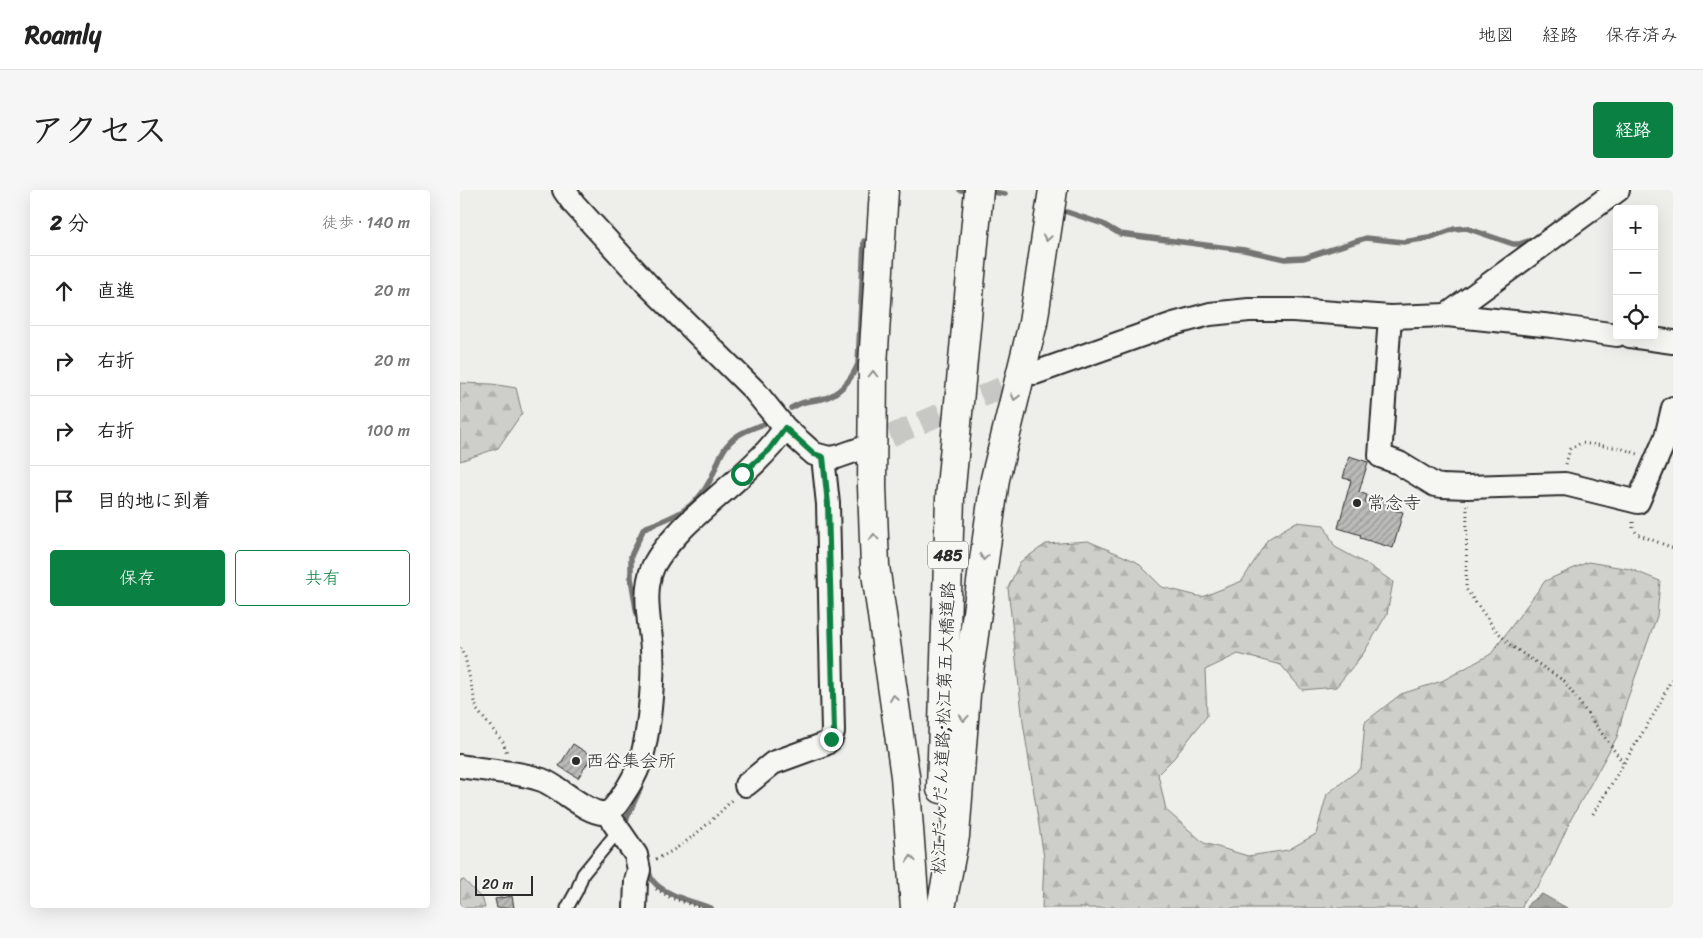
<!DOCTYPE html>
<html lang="ja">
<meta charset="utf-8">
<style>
:root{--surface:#fff;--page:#f6f6f6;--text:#222;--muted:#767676;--line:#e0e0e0;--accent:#0b8043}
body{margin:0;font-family:Sriracha,"Klee One",sans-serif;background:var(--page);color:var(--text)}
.controls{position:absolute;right:15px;top:15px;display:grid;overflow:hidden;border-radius:5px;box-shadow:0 5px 20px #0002}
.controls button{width:45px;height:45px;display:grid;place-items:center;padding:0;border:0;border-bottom:1px solid var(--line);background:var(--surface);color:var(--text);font:25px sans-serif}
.scale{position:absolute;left:15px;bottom:12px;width:58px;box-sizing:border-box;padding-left:5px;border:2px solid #2b2b2b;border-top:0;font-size:14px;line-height:18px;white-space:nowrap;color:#2b2b2b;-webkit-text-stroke:4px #f6f6f2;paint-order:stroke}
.stop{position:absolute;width:15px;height:15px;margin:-11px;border:4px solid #0b8043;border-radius:50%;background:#fff}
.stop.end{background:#0b8043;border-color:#fff;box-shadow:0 1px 5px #0008}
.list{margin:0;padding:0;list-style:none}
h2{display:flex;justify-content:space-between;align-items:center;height:65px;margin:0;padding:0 20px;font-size:21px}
h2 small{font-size:16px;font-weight:400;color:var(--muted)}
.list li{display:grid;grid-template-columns:32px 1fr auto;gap:15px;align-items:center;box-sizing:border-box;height:70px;padding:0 20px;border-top:1px solid var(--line)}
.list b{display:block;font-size:19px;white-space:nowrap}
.list em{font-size:16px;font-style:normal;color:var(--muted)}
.actions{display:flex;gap:10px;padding:15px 20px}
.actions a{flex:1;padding:11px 0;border:1px solid var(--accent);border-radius:5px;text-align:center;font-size:18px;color:var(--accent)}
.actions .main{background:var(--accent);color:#fff}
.icon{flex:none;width:28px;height:28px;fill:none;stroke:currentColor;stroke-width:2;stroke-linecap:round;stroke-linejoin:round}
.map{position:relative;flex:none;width:1213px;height:718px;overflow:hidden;border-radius:5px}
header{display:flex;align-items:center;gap:30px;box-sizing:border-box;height:70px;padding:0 25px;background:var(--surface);border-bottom:1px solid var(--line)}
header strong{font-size:24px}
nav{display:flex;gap:28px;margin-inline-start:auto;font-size:18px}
.intro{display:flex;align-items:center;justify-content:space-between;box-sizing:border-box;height:120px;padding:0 30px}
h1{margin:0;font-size:35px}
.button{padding:12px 22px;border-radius:5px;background:var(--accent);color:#fff;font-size:18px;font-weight:700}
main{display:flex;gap:30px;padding:0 30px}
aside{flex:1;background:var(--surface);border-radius:5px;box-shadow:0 5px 20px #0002}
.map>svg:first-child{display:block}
.forest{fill:url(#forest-firs);stroke:#7c7c7a}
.water{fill:url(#water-waves);stroke:#757573}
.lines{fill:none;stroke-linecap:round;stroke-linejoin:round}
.stream{stroke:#757573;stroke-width:5.5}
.building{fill:url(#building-hatch);stroke:#2b2b2b}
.street-tunnel{stroke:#c7c7c4;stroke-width:22;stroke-dasharray:22 11;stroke-linecap:butt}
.lane-casing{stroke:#2b2b2b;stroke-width:15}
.street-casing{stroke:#2b2b2b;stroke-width:26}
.highway-casing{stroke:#2b2b2b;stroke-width:31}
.path{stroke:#2b2b2b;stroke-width:3;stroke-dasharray:1 4;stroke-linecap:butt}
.lane{stroke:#f6f6f2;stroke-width:11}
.street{stroke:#f6f6f2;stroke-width:22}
.highway{stroke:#f6f6f2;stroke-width:28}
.oneway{stroke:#90908e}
.route{stroke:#0b8043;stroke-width:6}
.poi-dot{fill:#2b2b2b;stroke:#f6f6f2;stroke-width:2}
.labels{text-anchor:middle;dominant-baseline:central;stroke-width:4;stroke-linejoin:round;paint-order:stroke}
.shield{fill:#f6f6f2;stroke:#686867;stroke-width:1}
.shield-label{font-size:16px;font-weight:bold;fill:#2b2b2b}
.poi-label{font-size:18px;fill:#2b2b2b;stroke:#f6f6f2;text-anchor:start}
.street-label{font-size:18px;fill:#2b2b2b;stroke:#f6f6f2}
</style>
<header>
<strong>Roamly</strong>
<nav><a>地図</a><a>経路</a><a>保存済み</a></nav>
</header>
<div class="intro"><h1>アクセス</h1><a class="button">経路</a></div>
<main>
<aside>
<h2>2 分<small>徒歩 · 140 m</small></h2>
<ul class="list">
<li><svg class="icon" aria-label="ahead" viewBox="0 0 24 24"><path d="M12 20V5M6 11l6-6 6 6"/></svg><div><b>直進</b></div><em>20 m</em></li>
<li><svg class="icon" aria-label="right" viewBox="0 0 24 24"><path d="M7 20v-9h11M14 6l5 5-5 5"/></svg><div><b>右折</b></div><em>20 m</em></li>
<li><svg class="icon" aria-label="right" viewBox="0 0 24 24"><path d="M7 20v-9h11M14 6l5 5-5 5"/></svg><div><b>右折</b></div><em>100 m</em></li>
<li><svg class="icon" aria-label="arrive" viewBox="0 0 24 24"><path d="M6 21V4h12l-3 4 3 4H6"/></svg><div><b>目的地に到着</b></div></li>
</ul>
<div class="actions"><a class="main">保存</a><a>共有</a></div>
</aside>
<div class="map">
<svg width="1213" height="718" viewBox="0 0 1213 718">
<defs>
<pattern id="forest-firs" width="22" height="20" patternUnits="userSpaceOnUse" patternTransform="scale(1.25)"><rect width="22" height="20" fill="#cececa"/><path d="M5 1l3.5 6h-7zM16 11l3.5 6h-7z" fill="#b1b1ae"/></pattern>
<pattern id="water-waves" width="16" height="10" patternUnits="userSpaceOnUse" patternTransform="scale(1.25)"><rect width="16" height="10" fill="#a6a6a3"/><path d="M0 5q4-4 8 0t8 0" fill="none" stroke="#878785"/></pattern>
<pattern id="building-hatch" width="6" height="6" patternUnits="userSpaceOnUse" patternTransform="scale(1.25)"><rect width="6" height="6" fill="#babab7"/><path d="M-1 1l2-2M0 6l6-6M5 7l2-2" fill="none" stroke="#979795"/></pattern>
</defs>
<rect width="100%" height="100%" fill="#eeeeea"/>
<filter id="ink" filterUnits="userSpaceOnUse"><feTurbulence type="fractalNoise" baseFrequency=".02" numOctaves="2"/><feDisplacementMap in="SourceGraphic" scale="10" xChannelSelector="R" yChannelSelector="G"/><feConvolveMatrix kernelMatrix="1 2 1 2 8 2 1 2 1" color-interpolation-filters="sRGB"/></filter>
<g filter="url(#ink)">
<g class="forest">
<path d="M0 193 32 194 56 198 62 223 38 258 0 271Z"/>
<path d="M836 332 864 335 875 357 910 376 933 392 927 424 903 464 876 497 842 500 821 475 778 464 745 480 747 526 714 568 698 584 706 620 744 653 788 666 828 660 856 644 867 604 901 578 905 532 941 504 982 491 1031 464 1085 391 1128 372 1170 379 1200 391 1197 426 1166 513 1157 547 1111 629 1090 675 1078 696 1064 710 1062 718H582L584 668 563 532 548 398 560 372 586 354 628 351 677 372 702 397 742 407 782 391 808 349Z"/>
<path d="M4 690 23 710 25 718H0V691Z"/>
</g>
<path class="water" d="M1082 704 1107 718H1067L1069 713Z"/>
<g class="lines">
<g class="stream">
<path d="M500 0H513"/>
<path d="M527 1 545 4"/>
<path d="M607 22 643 34 660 44 784 60 825 69 844 68 906 48 943 52 969 48 994 39 1006 38 1053 54H1059L1074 49"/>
<path d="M331 218C345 210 347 212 362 209 381 204 391 190 398 174L404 51"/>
<path d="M177 425 171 388V366L184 338C211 328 235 320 249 292 257 279 259 262 271 251 281 241 299 236 313 231"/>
<path d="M168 639 166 630 180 599"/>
<path d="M187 676C189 681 190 687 193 691 204 705 234 712 251 718"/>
</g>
</g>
<g class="building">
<path d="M889 266 908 272 899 302 907 305 905 312 918 315 919 309 936 314 934 320 943 322 933 358 900 348 901 345 878 338 891 290 883 288Z"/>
<path d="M113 554 132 566 118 588 99 576Z"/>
<path d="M52 706 54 718H37L35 709Z"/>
</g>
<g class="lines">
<path class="street-tunnel" d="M400 259 571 185"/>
<defs>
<path id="lane" d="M107 718 117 700 123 684 159 640"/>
<g id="street">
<path d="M104 0 114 14 188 95 294 200 325 238 354 264 369 268 377 267 400 259"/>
<path d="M987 125 1158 0"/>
<path d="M930 127 920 266 939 273 975 295 982 296 1007 297 1105 294 1178 312 1206 247 1213 218"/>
<path d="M1170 146 1213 152"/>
<path d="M575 183 713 134 750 124 789 120H833L930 127 987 125 1093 136 1157 145"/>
<path d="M0 576C27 581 56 581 82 590 99 596 128 625 145 623 152 623 159 611 163 605 169 596 175 586 179 575 189 550 194 487 192 459 190 433 182 402 193 377 200 362 212 350 223 338 255 306 300 275 325 238"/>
<path d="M286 595 313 573 365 554 371 549 373 542 368 314 363 267"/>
<path d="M147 623 176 665 179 680 176 691 175 718"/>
</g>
<g id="highway">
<path d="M424 0 413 175 412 296 415 376 445 586 455 718"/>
<path d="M481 599 490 308 519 0"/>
<path d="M481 718 495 646 506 504 535 289 573 133 593 0"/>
</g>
</defs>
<use href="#lane" class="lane-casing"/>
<use href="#street" class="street-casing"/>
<use href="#highway" class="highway-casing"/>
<g class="path">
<path d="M1106 274 1110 259 1121 253 1160 258 1178 264"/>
<path d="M1007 315 1006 399 1035 439 1050 455 1104 491 1164 574"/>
<path d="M1173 332V338L1177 344 1213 358"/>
<path d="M0 458 5 467 17 520 43 552 47 563"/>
<path d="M1133 624 1197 519 1213 486"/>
<path d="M196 669C223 658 252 631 272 610"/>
<path d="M196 699 211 708 241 718"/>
</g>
<use href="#lane" class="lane"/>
<use href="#street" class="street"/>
<use href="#highway" class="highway"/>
</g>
<defs><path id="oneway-chevron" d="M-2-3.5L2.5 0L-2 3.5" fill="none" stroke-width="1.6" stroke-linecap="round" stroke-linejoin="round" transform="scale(1.25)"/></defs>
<g class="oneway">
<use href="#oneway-chevron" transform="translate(587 48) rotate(99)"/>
<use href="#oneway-chevron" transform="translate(413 184) rotate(-90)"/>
<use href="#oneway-chevron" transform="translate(555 207) rotate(104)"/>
<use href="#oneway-chevron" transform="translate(414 347) rotate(-92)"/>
<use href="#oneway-chevron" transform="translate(524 367) rotate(98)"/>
<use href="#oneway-chevron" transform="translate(434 508) rotate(-98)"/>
<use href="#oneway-chevron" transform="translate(504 528) rotate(94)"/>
<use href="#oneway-chevron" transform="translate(451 669) rotate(-94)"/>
</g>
</g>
<g class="lines" filter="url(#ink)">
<path class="route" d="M282 284 309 260 325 238 354 264 363 267 368 314 374 542 371 549"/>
</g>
<g class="poi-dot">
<circle cx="897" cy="313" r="5"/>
<circle cx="116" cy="571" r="5"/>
</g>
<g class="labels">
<rect class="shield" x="468" y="351.5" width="40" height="27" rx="4"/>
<g class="shield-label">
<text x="488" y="365">485</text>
</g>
<g class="poi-label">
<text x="907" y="313">常念寺</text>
<text x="126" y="571">西谷集会所</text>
</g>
<g class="street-label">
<text transform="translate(483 538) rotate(-88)">松江だんだん道路;松江第五大橋道路</text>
</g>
</g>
</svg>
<div class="controls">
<button>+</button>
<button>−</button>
<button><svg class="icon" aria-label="locate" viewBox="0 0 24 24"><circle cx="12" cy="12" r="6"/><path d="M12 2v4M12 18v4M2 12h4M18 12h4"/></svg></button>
</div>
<div class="scale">20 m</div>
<div class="stop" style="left:282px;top:284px"></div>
<div class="stop end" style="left:371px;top:549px"></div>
</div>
</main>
